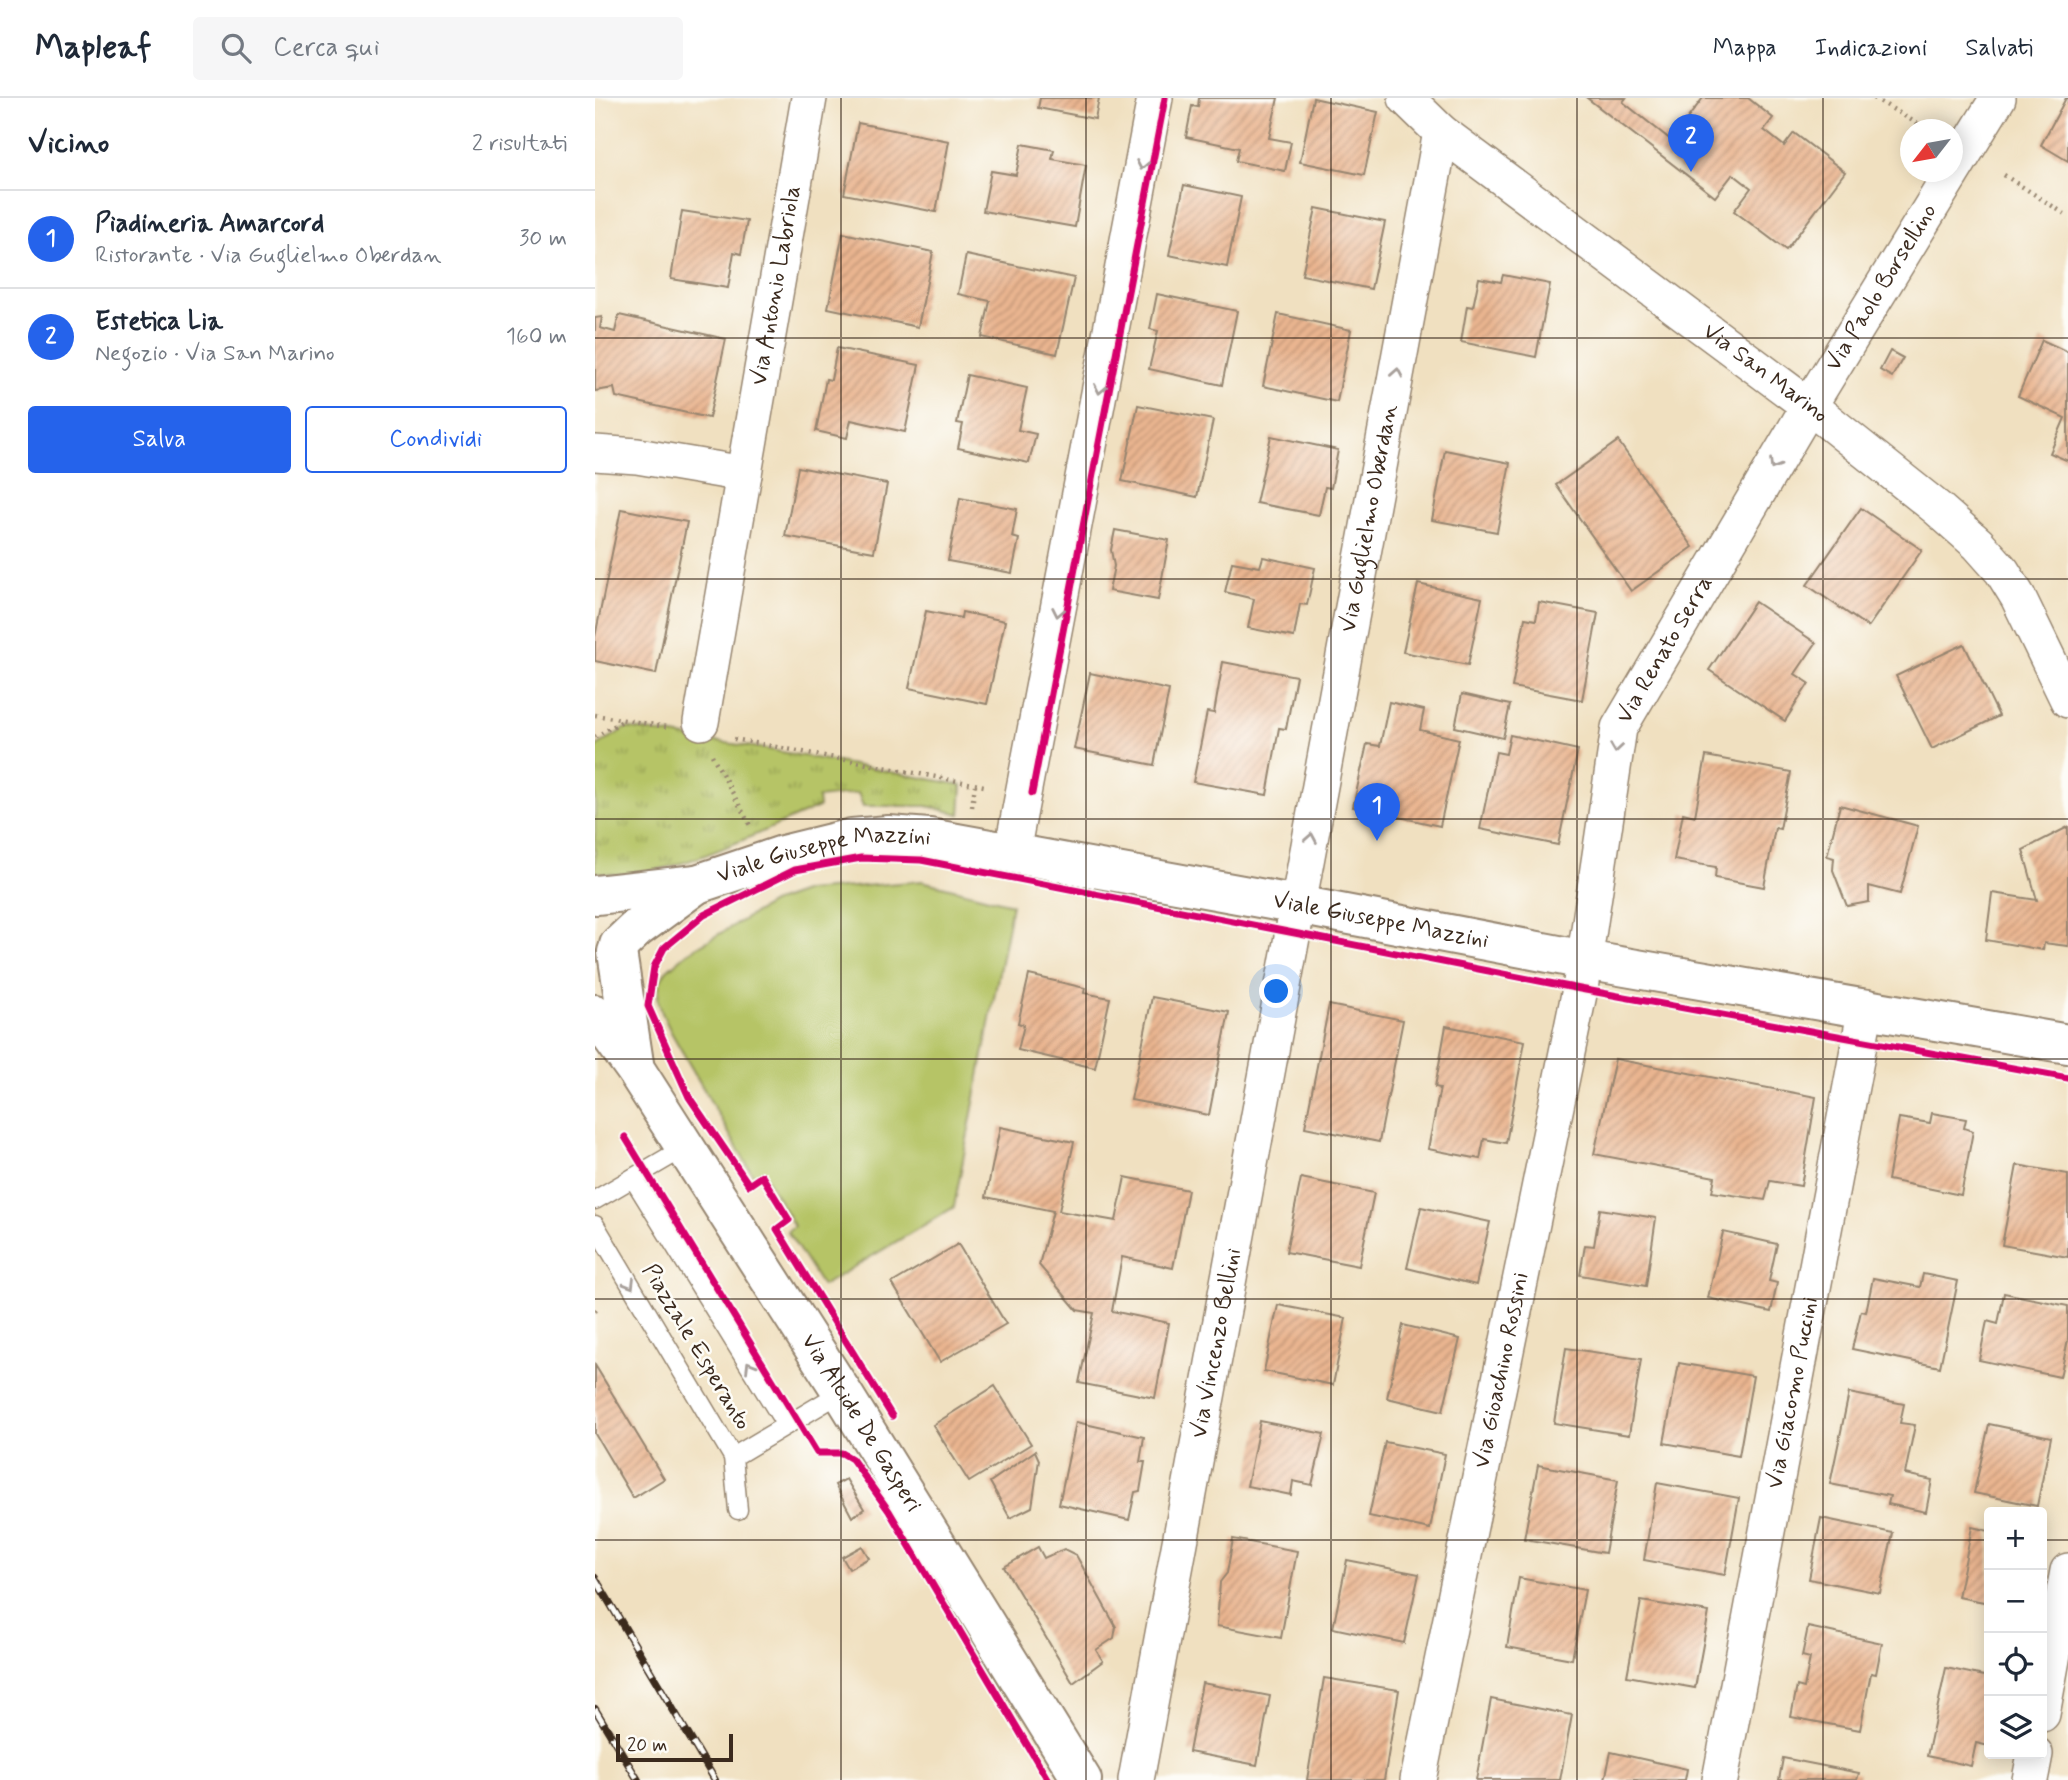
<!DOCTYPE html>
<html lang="it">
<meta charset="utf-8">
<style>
:root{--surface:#fff;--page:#f6f6f7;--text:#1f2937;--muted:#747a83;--line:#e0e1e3;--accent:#2563eb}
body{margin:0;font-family:Mynerve,sans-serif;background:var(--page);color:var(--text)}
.controls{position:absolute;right:21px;bottom:21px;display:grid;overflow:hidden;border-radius:7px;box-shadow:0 4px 18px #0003}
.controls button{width:63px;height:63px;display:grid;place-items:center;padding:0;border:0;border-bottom:2px solid var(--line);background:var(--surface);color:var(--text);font:35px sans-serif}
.compass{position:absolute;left:1305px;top:21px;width:63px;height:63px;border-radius:50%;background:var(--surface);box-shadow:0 4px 18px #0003;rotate:239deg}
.scale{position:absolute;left:21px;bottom:18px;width:117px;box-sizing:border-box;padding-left:7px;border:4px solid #3b2a1e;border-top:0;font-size:19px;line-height:24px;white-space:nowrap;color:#3b2a1e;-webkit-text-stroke:5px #fdfcf7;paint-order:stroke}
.you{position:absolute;left:682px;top:894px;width:24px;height:24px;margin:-18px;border:5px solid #fff;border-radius:50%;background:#1a73e8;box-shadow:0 0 0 10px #1a73e833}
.badge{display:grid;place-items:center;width:46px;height:46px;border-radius:50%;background:var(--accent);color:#fff;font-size:23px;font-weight:700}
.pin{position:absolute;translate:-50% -58px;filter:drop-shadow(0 2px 4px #0008)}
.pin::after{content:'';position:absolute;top:37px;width:24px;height:21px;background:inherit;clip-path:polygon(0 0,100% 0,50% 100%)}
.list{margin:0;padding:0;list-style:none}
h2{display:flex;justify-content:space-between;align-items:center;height:91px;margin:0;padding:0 28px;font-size:30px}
h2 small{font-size:23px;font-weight:400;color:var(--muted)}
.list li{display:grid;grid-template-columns:46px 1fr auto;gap:21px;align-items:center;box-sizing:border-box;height:98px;padding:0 28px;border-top:2px solid var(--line)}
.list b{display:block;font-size:26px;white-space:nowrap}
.list p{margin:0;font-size:23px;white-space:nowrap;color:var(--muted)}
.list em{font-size:23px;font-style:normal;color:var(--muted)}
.actions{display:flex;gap:14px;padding:21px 28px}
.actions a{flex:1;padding:16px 0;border:2px solid var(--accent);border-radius:7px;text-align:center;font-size:24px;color:var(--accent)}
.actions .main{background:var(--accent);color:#fff}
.icon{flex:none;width:38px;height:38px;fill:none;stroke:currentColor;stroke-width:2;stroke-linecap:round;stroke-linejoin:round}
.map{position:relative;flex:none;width:1473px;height:1682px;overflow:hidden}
header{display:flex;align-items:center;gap:42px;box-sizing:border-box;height:98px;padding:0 35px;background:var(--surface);border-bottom:2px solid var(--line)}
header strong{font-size:33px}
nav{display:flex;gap:38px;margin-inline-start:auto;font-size:24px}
.search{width:490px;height:63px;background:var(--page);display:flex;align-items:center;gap:18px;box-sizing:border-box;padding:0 24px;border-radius:7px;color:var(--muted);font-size:26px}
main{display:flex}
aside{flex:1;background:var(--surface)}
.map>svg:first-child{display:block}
.grass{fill:url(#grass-tufts);stroke:#787742;stroke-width:2}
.park{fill:#b6c466;stroke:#787742;stroke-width:2}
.building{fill:url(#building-hatch)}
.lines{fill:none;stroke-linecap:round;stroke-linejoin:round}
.service-casing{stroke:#96856f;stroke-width:21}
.minor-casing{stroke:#96856f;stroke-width:38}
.tertiary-casing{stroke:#96856f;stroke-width:42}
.path{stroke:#96856f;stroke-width:4.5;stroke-dasharray:2 5;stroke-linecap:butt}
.service{stroke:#fff;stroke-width:18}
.minor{stroke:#fff;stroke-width:35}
.tertiary{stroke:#fff;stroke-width:38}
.rail-casing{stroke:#3b2a1e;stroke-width:8}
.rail{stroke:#fdfcf7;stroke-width:5;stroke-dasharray:16;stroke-linecap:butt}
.cycleway-casing{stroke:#fdfcf7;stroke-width:11}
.cycleway{stroke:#d6006c;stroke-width:7}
.oneway{stroke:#a79f9a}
.grid{fill:none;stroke:#3b2a1e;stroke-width:2;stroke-opacity:0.55}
.labels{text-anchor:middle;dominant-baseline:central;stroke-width:5;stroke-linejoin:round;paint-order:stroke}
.street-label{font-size:23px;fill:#3b2a1e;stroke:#fdfcf7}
</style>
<header>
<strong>Mapleaf</strong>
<div class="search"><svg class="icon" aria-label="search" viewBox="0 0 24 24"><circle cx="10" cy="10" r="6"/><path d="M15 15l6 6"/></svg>Cerca qui</div>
<nav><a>Mappa</a><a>Indicazioni</a><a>Salvati</a></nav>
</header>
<main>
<aside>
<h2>Vicino<small>2 risultati</small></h2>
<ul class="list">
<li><span class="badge">1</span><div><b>Piadineria Amarcord</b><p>Ristorante · Via Guglielmo Oberdan</p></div><em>30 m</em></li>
<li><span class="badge">2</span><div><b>Estetica Lia</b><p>Negozio · Via San Marino</p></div><em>160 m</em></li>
</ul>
<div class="actions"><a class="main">Salva</a><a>Condividi</a></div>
</aside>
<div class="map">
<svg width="1473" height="1682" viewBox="0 0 1473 1682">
<defs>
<pattern id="grass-tufts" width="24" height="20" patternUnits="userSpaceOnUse" patternTransform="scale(1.75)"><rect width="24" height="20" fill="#b6c466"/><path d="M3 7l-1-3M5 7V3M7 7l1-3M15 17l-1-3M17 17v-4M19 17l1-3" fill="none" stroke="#959f53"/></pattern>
<pattern id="building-hatch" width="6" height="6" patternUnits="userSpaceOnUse" patternTransform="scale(1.75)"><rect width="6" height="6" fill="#eab590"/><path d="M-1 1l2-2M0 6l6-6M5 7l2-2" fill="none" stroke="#bf9375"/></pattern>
</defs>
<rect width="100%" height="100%" fill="#fdfcf7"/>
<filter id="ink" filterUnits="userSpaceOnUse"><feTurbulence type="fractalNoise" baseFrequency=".0143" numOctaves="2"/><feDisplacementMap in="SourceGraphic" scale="14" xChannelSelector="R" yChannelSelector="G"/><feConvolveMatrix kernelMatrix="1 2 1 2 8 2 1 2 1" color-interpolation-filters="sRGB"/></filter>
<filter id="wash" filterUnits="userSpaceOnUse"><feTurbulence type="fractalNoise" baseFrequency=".00686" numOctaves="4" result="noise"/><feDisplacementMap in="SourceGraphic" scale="28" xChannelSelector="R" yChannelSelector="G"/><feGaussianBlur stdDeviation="1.57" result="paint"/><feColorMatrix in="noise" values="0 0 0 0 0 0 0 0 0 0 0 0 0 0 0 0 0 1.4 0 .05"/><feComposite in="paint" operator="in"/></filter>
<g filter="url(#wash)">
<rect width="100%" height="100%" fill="#f0e0c0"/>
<path class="grass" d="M31 630 165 650 367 687 365 716 332 708H268L263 695 223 700 224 709C165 733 62 789 0 774V649Z"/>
<path class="park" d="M327 783 417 806 359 1109 227 1188 192 1133 199 1128 167 1073 159 1079 76 934 67 915 63 902 64 886 71 873 92 855 177 805 211 793Z"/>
<g id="blocks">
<g class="building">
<path d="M445 0H504L500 21 443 10Z"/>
<path d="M604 0H683L674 40 696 44 690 73 641 63 644 50 591 39 597 8 603 9Z"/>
<path d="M718 0 783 14 769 77 705 64Z"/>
<path d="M992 0H1031L1028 4 1076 42 1108 0H1153L1178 20 1169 32 1189 48 1199 35 1250 74 1191 152 1139 113 1156 90 1138 76 1120 99Z"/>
<path d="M1471 0H1473V63L1446 47Z"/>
<path d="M263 25 354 43 341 114 249 96Z"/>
<path d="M427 46 459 52 457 61 491 67 480 129 388 113 396 73 421 77Z"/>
<path d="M589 87 646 99 632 169 574 157Z"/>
<path d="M721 110 790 124 776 191 707 177Z"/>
<path d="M87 113 152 123 146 156 139 154 133 190 76 181Z"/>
<path d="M248 135 338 154 323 229 233 210Z"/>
<path d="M371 157 479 180 462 256 387 239 395 203 363 196Z"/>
<path d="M908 177 955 186 941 259 866 244 872 208 878 209 884 180 906 184Z"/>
<path d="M562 196 642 213 627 287 554 271 563 233 555 231Z"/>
<path d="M683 216 756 232 742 304 668 288Z"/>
<path d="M24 217 131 241 114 320 21 299 19 290 0 293V220L7 219 5 230 20 234Z"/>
<path d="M1447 242 1473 254V363L1455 355 1470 320 1423 298Z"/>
<path d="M242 250 324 267 310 334 256 322 252 340 221 333 231 281 236 282Z"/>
<path d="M1295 253 1308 260 1297 279 1285 272Z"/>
<path d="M372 277 432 290 423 332 441 336 434 365 363 350 368 326 362 325Z"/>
<path d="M543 307 618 322 602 399 527 383Z"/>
<path d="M676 338 743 352 736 390 730 389 724 417 661 405Z"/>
<path d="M1023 343 1098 449 1036 493 961 387Z"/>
<path d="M850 352 915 365 902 434 837 422Z"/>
<path d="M203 369 292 386 279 454 190 438Z"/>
<path d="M365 400 422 411 417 439 424 441 417 475 353 463Z"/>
<path d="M1266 410 1327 452 1273 529 1212 487Z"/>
<path d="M26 411 92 424 61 576 0 563V539Z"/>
<path d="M520 432 574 442 563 502 514 493 519 468 516 452Z"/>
<path d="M668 459 720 470 712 507 705 506 699 539 653 530 659 501 630 494 637 464 665 469Z"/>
<path d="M823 486 887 500 873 567 808 554Z"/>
<path d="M944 504 1003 515 987 602 917 589 930 520 941 522Z"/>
<path d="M1160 504 1221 545 1200 576 1214 585 1190 623 1114 572Z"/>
<path d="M331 513 366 520 367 514 410 523 392 606 314 590Z"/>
<path d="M1369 546 1404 618 1337 651 1301 578Z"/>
<path d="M628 564 701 578 691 631 684 630 672 697 598 684 612 614 619 615Z"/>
<path d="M495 575 574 592 559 667 479 651Z"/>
<path d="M867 596 915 607 908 640 860 629Z"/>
<path d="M794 604 829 612 825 632 864 641 845 728 758 709 772 646 785 648Z"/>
<path d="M915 637 983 652 963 747 885 731 901 654 911 656Z"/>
<path d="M1111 658 1196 674 1185 731 1180 730 1169 789 1120 780 1121 769 1079 762 1088 715 1100 718Z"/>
<path d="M1245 707 1323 728 1305 796 1274 788V804L1252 808 1238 772 1239 760 1232 758Z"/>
<path d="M1473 729V848L1449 845 1448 852 1391 842 1397 795 1442 802 1428 752Z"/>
<path d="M434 877 490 890 489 895 515 900 500 970 423 952 429 927 423 925Z"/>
<path d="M557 899 634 914 614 1017 536 1002Z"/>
<path d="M734 907 808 922 784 1044 710 1029Z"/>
<path d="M851 928 930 943 911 1045 889 1041 885 1061 833 1051 845 990 840 989Z"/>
<path d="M1020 961 1221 999 1206 1088 1175 1083 1170 1102 1117 1094 1120 1079 999 1056Z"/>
<path d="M1337 1015 1371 1021 1369 1030 1378 1033 1366 1097 1293 1082 1304 1020 1335 1025Z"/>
<path d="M405 1029 479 1044 464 1113 521 1123 530 1079 593 1092 578 1170 527 1159 517 1213 574 1225 560 1300 484 1285 499 1215 482 1212 444 1167 458 1113 391 1099Z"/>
<path d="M1422 1067 1473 1076V1159L1407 1147Z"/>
<path d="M706 1080 779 1095 764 1168 691 1154Z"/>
<path d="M826 1109 895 1124 881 1187 812 1170Z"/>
<path d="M1005 1111 1061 1120 1051 1188 985 1177 990 1147 999 1148Z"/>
<path d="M1128 1134 1182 1146 1174 1183 1182 1185 1176 1214 1113 1200Z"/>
<path d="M363 1146 411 1226 345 1264 297 1185Z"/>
<path d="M1328 1176 1363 1183 1345 1269 1257 1251 1266 1213 1271 1214 1278 1180 1325 1189Z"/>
<path d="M1409 1195 1473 1208V1242L1465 1279 1384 1262 1392 1223 1403 1226Z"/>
<path d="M683 1207 751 1220 738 1287 669 1273Z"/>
<path d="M808 1227 865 1241 848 1313 792 1300Z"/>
<path d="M971 1250 1046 1261 1034 1337 959 1325Z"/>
<path d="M1084 1265 1158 1278 1144 1358 1069 1345Z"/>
<path d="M0 1267 69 1381 38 1400 0 1336Z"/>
<path d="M400 1288 436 1346 374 1384 338 1327Z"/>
<path d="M1254 1295 1309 1306 1305 1325 1320 1327 1310 1376 1337 1382 1331 1414 1293 1406 1295 1398 1235 1386Z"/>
<path d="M665 1323 729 1336 717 1387 698 1383 696 1397 652 1388Z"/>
<path d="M481 1324 549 1339 545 1364H550L545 1393 540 1394 534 1422 464 1406Z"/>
<path d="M1394 1326 1456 1339 1442 1408 1379 1395Z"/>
<path d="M790 1344 850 1356 835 1431 774 1418Z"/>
<path d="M440 1353 444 1362 437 1409 415 1420 395 1384Z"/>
<path d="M943 1367 1023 1382 1010 1455 929 1441Z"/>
<path d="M251 1381 269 1411 257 1419 240 1387Z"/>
<path d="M1062 1385 1144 1400 1130 1477 1049 1462Z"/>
<path d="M1226 1420 1298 1435 1285 1495 1214 1481Z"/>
<path d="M1377 1429 1394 1433V1505L1363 1499Z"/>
<path d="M638 1441 702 1453 686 1540 622 1528 625 1484 632 1475Z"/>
<path d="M267 1448 274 1460 254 1471 247 1459Z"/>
<path d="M443 1449 449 1460 469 1451 481 1457 521 1529 519 1540 501 1552 508 1563 478 1585 409 1469Z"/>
<path d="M752 1462 824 1476 809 1545 738 1530Z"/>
<path d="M924 1480 990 1492 977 1561 912 1549Z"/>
<path d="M1046 1503 1114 1514 1100 1590 1032 1578Z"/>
<path d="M1213 1529 1287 1545 1281 1576 1276 1575 1265 1632 1196 1619 1202 1588 1209 1590 1215 1560 1207 1558Z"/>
<path d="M1351 1570 1394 1579V1648L1381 1645 1376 1668 1332 1658Z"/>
<path d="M729 1580 804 1592 789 1682H712Z"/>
<path d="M607 1585 675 1598 662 1667 594 1654Z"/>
<path d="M896 1601 977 1617 965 1682H881Z"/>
<path d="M1016 1654 1092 1671 1090 1682H1010Z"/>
<path d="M1188 1660 1264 1675 1262 1682H1184Z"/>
</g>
</g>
</g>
<g filter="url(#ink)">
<use href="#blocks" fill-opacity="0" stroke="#96856f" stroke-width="2"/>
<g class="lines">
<defs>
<g id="service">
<path d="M38 1080 191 1327"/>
<path d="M0 1102 89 1050"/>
<path d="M0 1127 138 1359 143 1412"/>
<path d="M138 1359 247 1294"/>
</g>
<g id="minor">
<path id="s1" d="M811 0 846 34 1214 308 1342 410 1383 446 1407 473 1423 499 1473 602"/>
<path d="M0 355 42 358 149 376"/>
<path id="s2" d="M106 624 214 0"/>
<path d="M417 754 560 0"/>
<path d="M1447 1616 1473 1473"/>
<path id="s3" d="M541 1682 846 34"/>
<path id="s4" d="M823 1682 985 891 1024 630 1214 308 1403 0"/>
<path id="s5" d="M1125 1682 1271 909"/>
<path d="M1435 1682 1440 1656"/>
</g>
<g id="tertiary">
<path id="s6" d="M1 797 102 786 188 757 257 740 294 737 334 740 703 807 990 862 1473 946"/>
<path d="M24 847 42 830 102 786"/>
<path d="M22 854 39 965"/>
<path id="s7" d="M0 916 40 971 247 1294 487 1682"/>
</g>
</defs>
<use href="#service" class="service-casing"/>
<use href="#minor" class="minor-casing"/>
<use href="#tertiary" class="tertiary-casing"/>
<g class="path">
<path d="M1279 0 1333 32"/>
<path d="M1409 77 1473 118"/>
<path d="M0 617 72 629"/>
<path d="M0 639 29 622"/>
<path d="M139 641 389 688"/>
<path d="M117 657 156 729"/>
<path d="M377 709 380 687"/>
<path d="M0 1213 3 1211"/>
</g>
<use href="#service" class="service"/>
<use href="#minor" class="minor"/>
<use href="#tertiary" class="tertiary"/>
<defs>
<g id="rail">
<path d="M0 1480 120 1682"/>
<path d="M0 1611 43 1682"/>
</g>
</defs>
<use href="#rail" class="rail-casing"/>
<use href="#rail" class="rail"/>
<defs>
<g id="cycleway">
<path d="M437 695 570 0"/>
<path d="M30 1039 222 1355H247L257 1361 294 1413 453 1682"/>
<path d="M297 1318 182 1131 194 1122 167 1078 154 1087 94 999 53 908 59 869 69 850 109 817 200 772 266 760 326 762 985 891 1473 980"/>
</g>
</defs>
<use href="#cycleway" class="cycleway-casing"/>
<use href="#cycleway" class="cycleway"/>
</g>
<defs><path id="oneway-chevron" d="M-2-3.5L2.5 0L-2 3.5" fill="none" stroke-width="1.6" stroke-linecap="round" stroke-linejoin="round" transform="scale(1.75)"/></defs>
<g class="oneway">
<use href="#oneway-chevron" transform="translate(547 67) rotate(101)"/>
<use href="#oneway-chevron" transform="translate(802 275) rotate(-80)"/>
<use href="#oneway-chevron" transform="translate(505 291) rotate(101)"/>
<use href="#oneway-chevron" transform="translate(1179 367) rotate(121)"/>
<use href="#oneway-chevron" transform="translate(463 514) rotate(101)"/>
<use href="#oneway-chevron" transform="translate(1021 650) rotate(98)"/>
<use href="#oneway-chevron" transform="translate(716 740) rotate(-80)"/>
<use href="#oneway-chevron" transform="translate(35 1186) rotate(59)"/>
<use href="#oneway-chevron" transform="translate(155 1268) rotate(-121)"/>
</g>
</g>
<path class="grid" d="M246 0V1682M491 0V1682M736 0V1682M982 0V1682M1228 0V1682M0 240H1473M0 481H1473M0 721H1473M0 961H1473M0 1201H1473M0 1442H1394M1447 1442H1473"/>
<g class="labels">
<g class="street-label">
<text stroke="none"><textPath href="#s2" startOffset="443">Via Antonio Labriola</textPath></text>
<text stroke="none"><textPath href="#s4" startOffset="1584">Via Paolo Borsellino</textPath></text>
<text stroke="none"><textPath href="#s1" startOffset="453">Via San Marino</textPath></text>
<text stroke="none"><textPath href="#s3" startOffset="1283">Via Guglielmo Oberdan</textPath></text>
<text stroke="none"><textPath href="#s4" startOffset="1162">Via Renato Serra</textPath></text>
<text stroke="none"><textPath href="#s6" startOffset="233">Viale Giuseppe Mazzini</textPath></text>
<text stroke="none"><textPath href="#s6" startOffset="800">Viale Giuseppe Mazzini</textPath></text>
<text stroke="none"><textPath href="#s3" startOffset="444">Via Vincenzo Bellini</textPath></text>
<text transform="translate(101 1249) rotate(59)">Piazzale Esperanto</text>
<text stroke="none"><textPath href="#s4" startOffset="418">Via Gioachino Rossini</textPath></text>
<text stroke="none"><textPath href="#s5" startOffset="394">Via Giacomo Puccini</textPath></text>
<text stroke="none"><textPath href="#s7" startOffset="488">Via Alcide De Gasperi</textPath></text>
</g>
</g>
</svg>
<div class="controls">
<button>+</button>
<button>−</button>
<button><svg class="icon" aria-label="locate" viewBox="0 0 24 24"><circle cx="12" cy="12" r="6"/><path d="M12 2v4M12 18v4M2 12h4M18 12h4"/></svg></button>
<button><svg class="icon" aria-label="layers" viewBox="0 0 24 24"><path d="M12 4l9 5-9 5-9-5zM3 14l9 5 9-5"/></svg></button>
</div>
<svg class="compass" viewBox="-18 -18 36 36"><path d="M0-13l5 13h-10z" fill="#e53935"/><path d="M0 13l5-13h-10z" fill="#747a83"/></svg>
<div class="scale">20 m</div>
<div class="you"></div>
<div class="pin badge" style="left:782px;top:743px">1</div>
<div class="pin badge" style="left:1096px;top:74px">2</div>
</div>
</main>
